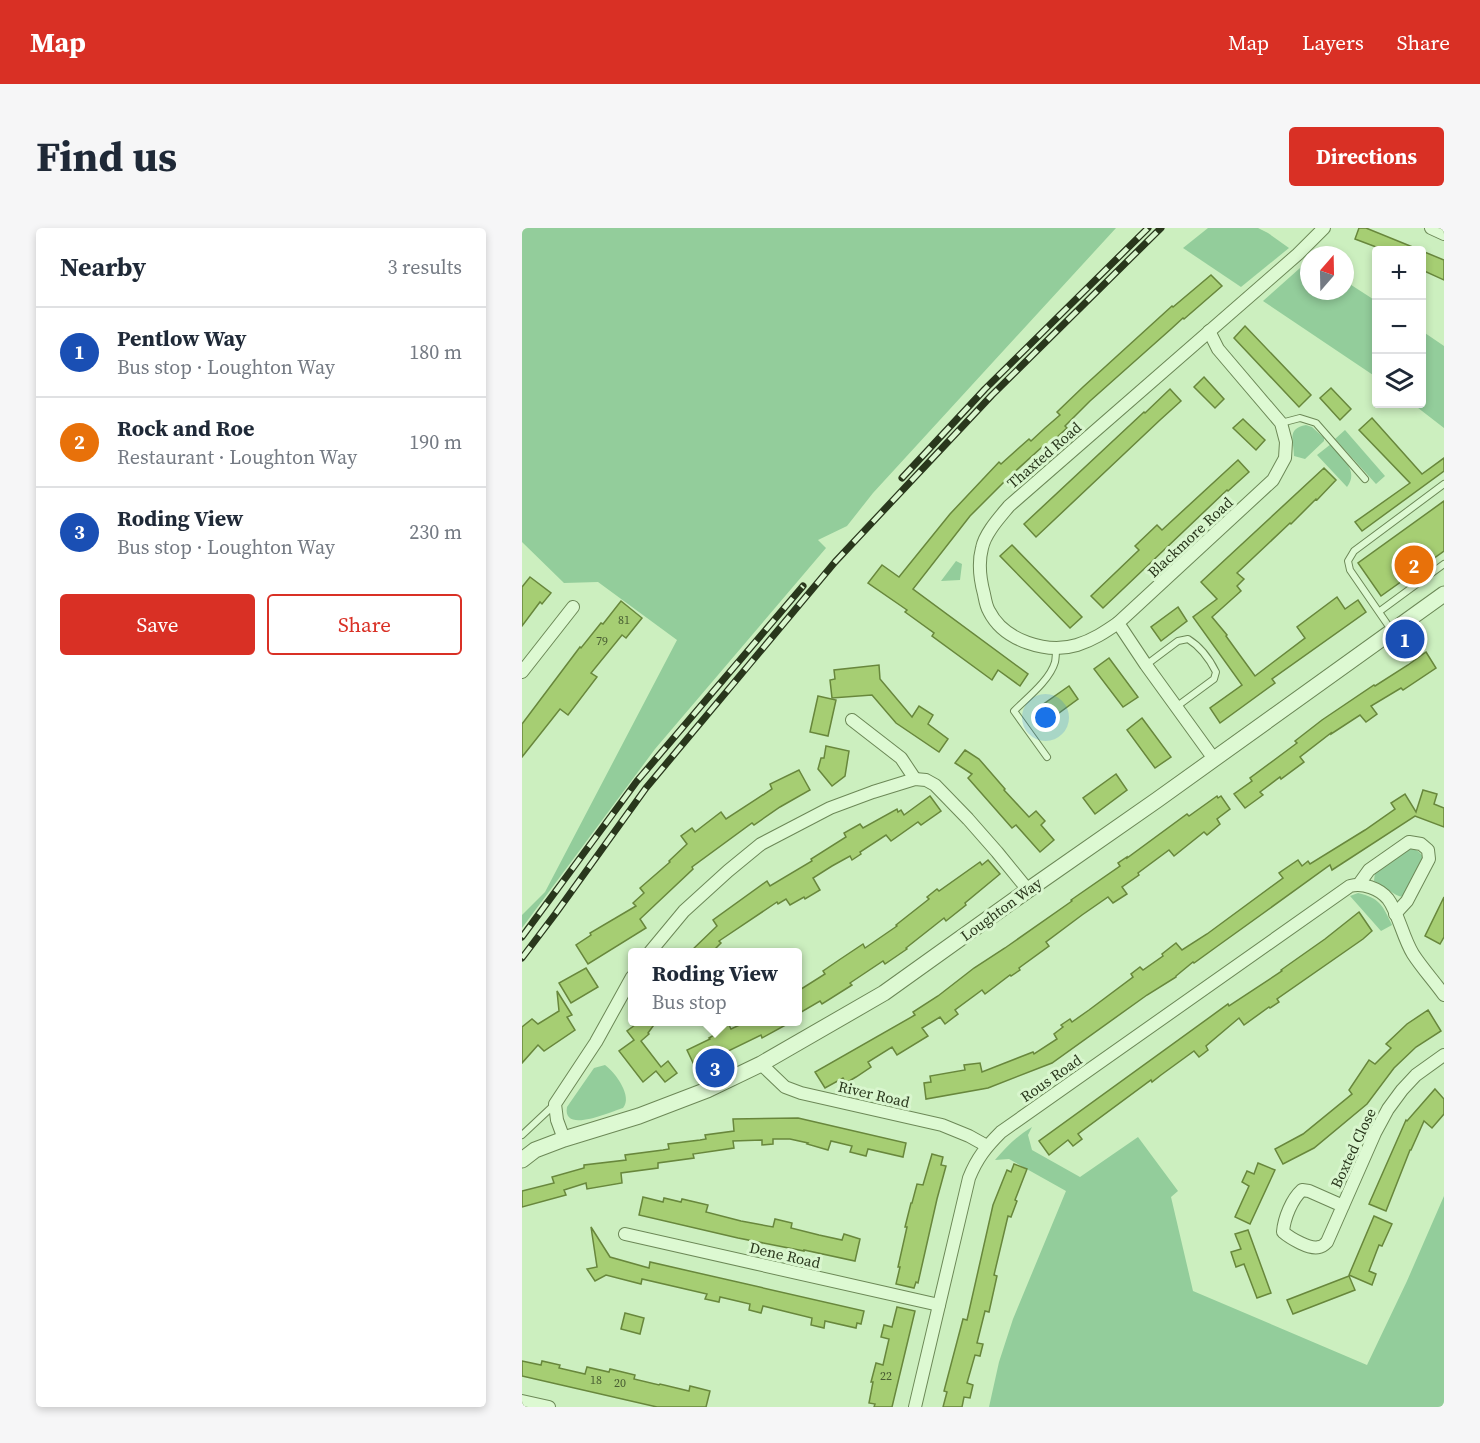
<!DOCTYPE html>
<meta charset="utf-8">
<style>
:root{--surface:#fff;--page:#f6f6f7;--text:#1f2937;--muted:#747a83;--line:#e0e1e3;--accent:#d93025}
body{margin:0;font-family:"Source Serif 4",serif;background:var(--page);color:var(--text)}
.controls{position:absolute;right:18px;top:18px;display:grid;overflow:hidden;border-radius:6px;box-shadow:0 3px 9px #0003}
.controls button{width:54px;height:54px;display:grid;place-items:center;padding:0;border:0;border-bottom:2px solid var(--line);background:var(--surface);color:var(--text);font:30px sans-serif}
.compass{position:absolute;left:778px;top:18px;width:54px;height:54px;border-radius:50%;background:var(--surface);box-shadow:0 3px 9px #0003;rotate:20deg}
.you{position:absolute;left:524px;top:490px;width:21px;height:21px;margin:-15px;border:4px solid #fff;border-radius:50%;background:#1a73e8;box-shadow:0 0 0 9px #1a73e833}
.badge{display:grid;place-items:center;width:39px;height:39px;border-radius:50%;background:var(--accent);color:#fff;font-size:20px;font-weight:700}
.pin{position:absolute;translate:-50% -50%;border:3px solid #fff;box-shadow:0 2px 6px #0006}
.popup{position:absolute;left:106px;top:720px;width:174px;height:78px;box-sizing:border-box;display:grid;place-content:center;border-radius:6px;background:var(--surface);filter:drop-shadow(0 2px 4px #0005);font-size:20px;white-space:nowrap;color:var(--muted)}
.popup b{font-size:22px;color:var(--text)}
.popup::after{content:'';position:absolute;left:50%;top:100%;margin-left:-12px;border:12px solid transparent;border-top-color:var(--surface)}
.list{margin:0;padding:0;list-style:none}
h2{display:flex;justify-content:space-between;align-items:center;height:78px;margin:0;padding:0 24px;font-size:26px}
h2 small{font-size:20px;font-weight:400;color:var(--muted)}
.list li{display:grid;grid-template-columns:39px 1fr auto;gap:18px;align-items:center;box-sizing:border-box;height:90px;padding:0 24px;border-top:2px solid var(--line)}
.list b{display:block;font-size:22px;white-space:nowrap}
.list p{margin:0;font-size:20px;white-space:nowrap;color:var(--muted)}
.list em{font-size:20px;font-style:normal;color:var(--muted)}
.actions{display:flex;gap:12px;padding:18px 24px}
.actions a{flex:1;padding:14px 0;border:2px solid var(--accent);border-radius:6px;text-align:center;font-size:21px;color:var(--accent)}
.actions .main{background:var(--accent);color:#fff}
.icon{flex:none;width:33px;height:33px;fill:none;stroke:currentColor;stroke-width:2;stroke-linecap:round;stroke-linejoin:round}
.map{position:relative;flex:none;width:922px;height:1179px;overflow:hidden;border-radius:6px}
header{display:flex;align-items:center;gap:36px;box-sizing:border-box;height:84px;padding:0 30px;background:var(--accent);color:#fff}
header strong{font-size:28px}
nav{display:flex;gap:33px;margin-inline-start:auto;font-size:21px}
.intro{display:flex;align-items:center;justify-content:space-between;box-sizing:border-box;height:144px;padding:0 36px}
h1{margin:0;font-size:42px}
.button{padding:15px 27px;border-radius:6px;background:var(--accent);color:#fff;font-size:21px;font-weight:700}
main{display:flex;gap:36px;padding:0 36px}
aside{flex:1;background:var(--surface);border-radius:6px;box-shadow:0 3px 9px #0003}
.map>svg:first-child{display:block}
.green{fill:#93cd9b}
.building{fill:#a6ce73;stroke:#68873c;stroke-width:1.5}
.lines{fill:none;stroke-linecap:round;stroke-linejoin:round}
.service-casing{stroke:#6c8857;stroke-width:8}
.minor-casing{stroke:#6c8857;stroke-width:14}
.tertiary-casing{stroke:#6c8857;stroke-width:17}
.service{stroke:#ddf9d2;stroke-width:6}
.minor{stroke:#ddf9d2;stroke-width:12}
.tertiary{stroke:#ddf9d2;stroke-width:15}
.rail-casing{stroke:#29371c;stroke-width:7}
.rail{stroke:#d9f6ce;stroke-width:4.5;stroke-dasharray:14;stroke-linecap:butt}
.labels{text-anchor:middle;dominant-baseline:central;stroke-width:6;stroke-linejoin:round;paint-order:stroke}
.number-label{font-size:12px;fill:#485d32}
.street-label{font-size:15px;fill:#29371c;stroke:#d9f6ce}
</style>
<header>
<strong>Map</strong>
<nav><a>Map</a><a>Layers</a><a>Share</a></nav>
</header>
<div class="intro"><h1>Find us</h1><a class="button">Directions</a></div>
<main>
<aside>
<h2>Nearby<small>3 results</small></h2>
<ul class="list">
<li><span class="badge" style="background:#1a4fb4">1</span><div><b>Pentlow Way</b><p>Bus stop · Loughton Way</p></div><em>180 m</em></li>
<li><span class="badge" style="background:#e8710a">2</span><div><b>Rock and Roe</b><p>Restaurant · Loughton Way</p></div><em>190 m</em></li>
<li><span class="badge" style="background:#1a4fb4">3</span><div><b>Roding View</b><p>Bus stop · Loughton Way</p></div><em>230 m</em></li>
</ul>
<div class="actions"><a class="main">Save</a><a>Share</a></div>
</aside>
<div class="map">
<svg width="922" height="1179" viewBox="0 0 922 1179">
<rect width="100%" height="100%" fill="#ccefbf"/>
<g class="green">
<path d="M0 0H594L351 265 325 298 296 312 304 320 133 521 0 700V687L23 664 155 412 76 354 42 355 0 314Z"/>
<path d="M686 0H736L746 5 767 20 719 59 661 20Z"/>
<path d="M787 32V63H823V53L854 73V149L741 73Z"/>
<path d="M900 103 922 118V200L891 176H900Z"/>
<path d="M784 197 790 199 802 210V213L783 231 772 228C772 212 764 201 784 197Z"/>
<path d="M823 202 863 248 854 256 813 211Z"/>
<path d="M809 216C819 229 838 243 825 259L795 227Z"/>
<path d="M434 333 440 336 438 352 419 353Z"/>
<path d="M888 621C895 621 898 624 901 629L881 669C872 668 861 657 852 653L853 644Z"/>
<path d="M836 665C858 670 861 678 870 697L859 703 828 668Z"/>
<path d="M83 837C94 845 111 869 101 880 88 884 40 906 45 879L72 840Z"/>
<path d="M510 899 506 907 510 922 558 949 616 909 656 963 649 969 671 1063 845 1137 885 1053 922 968V1179H467L477 1134 491 1091 544 963 487 931 473 932C484 919 495 908 510 899Z"/>
</g>
<g class="building">
<path d="M837 0H844L898 22H862L833 11Z"/>
<path d="M900 23 922 32V52L900 42Z"/>
<path d="M689 47 700 58 662 91 661 90 649 101 568 173 543 198 545 200 522 221 520 219 487 249 448 288 391 361 506 446 498 458 476 442 470 452 410 408 412 405 383 384 385 382 346 355 360 337 377 349 428 286 477 234 479 236 507 211 509 213 523 200 538 187 535 184 561 159 650 78 651 79Z"/>
<path d="M723 98 789 167 777 179 712 110Z"/>
<path d="M682 149 702 171 693 180 672 159Z"/>
<path d="M809 160 829 181 818 192 798 170Z"/>
<path d="M648 161 659 173 638 192 514 309 502 296 622 184 623 185Z"/>
<path d="M850 190 900 246 922 230V243L840 303 833 294 888 255 837 202Z"/>
<path d="M721 191 743 212 734 222 711 200Z"/>
<path d="M716 232 727 244 706 263 705 262 581 380 569 368 617 322 613 318 635 297 640 302Z"/>
<path d="M802 240 814 252 795 272 794 271 769 296 768 295 715 345 722 351 715 358 719 363 690 389 705 407 704 408 717 426 733 448 783 410 775 399 815 369 823 381 836 372 844 384 750 451 753 455 698 495 688 480 720 457 671 389 695 371 679 354Z"/>
<path d="M922 273V323L859 368 836 335Z"/>
<path d="M490 317 560 389 548 400 478 328Z"/>
<path d="M8 349 29 365 20 376 18 374 0 398V359Z"/>
<path d="M99 373 120 390 104 410 100 407 69 445 75 449 46 487 38 481 0 529V496L58 419 59 420 79 395 81 396Z"/>
<path d="M656 379 665 393 639 413 629 399Z"/>
<path d="M904 424 914 440 881 462 879 460 849 478 855 486 844 494 838 487 809 506V505L778 529 782 534 759 551 758 549 738 564 741 567 723 580 712 566 730 553 728 550 775 515 773 513 800 492 852 457 853 458 886 437Z"/>
<path d="M587 430 616 469 601 479 572 441Z"/>
<path d="M357 437 358 451 390 489 397 478 411 487 406 496 426 511 417 524 374 495 350 467 310 470 308 452 313 451 312 442Z"/>
<path d="M547 458 556 471 522 496 513 482Z"/>
<path d="M296 468 314 472 306 508 288 504Z"/>
<path d="M620 490 649 529 633 540 605 502Z"/>
<path d="M304 518 327 523 323 548 310 558 296 541 299 530H302Z"/>
<path d="M443 522 457 531 483 561 482 562 507 589 514 583 523 593 519 597 532 612 518 624 494 597 490 600 446 550 450 546 433 535Z"/>
<path d="M277 542 288 562 258 579 232 597 230 595 170 639 171 641 118 691 124 700 66 736 54 717 69 707 68 705 114 678 111 675 122 665 118 660 148 634 147 633 165 616 159 608 170 600 173 604 199 584 204 591 250 561 248 556Z"/>
<path d="M594 546 605 562 573 586 561 570Z"/>
<path d="M901 562 915 566 912 576 922 580V599L893 588 810 642 808 637 697 717 672 735 671 734 654 748V749L625 767 530 835 466 860 404 871 402 855 409 854 408 848 443 842 442 837 458 835 460 844 511 824 512 826 535 811 532 806 541 799 539 797 548 791 550 794 567 782 611 749 609 746 618 739 621 742 641 728 640 726 654 715 660 722 685 706 761 650 757 645 776 632 780 638 786 633 788 636 843 602 873 581 869 575 883 566 894 584Z"/>
<path d="M408 568 419 583 399 597 396 594 369 613 364 607 338 624 339 626 330 632 328 628 310 638 291 650 298 662 283 671 282 669 268 677 264 671 256 676 255 674 197 713 199 715 190 724H168L195 698 191 692 245 653 248 658 290 633 289 631 324 609 322 605 338 596 341 600 375 581 376 584 379 582 382 587Z"/>
<path d="M695 568 696 570 699 568 708 581 695 591 698 596 685 607 682 604 652 628 647 622 616 645 617 647 600 659 605 666 591 675 586 669 560 687 524 714 527 718 497 740 498 742 489 748 488 747 463 766 460 762 433 782 436 786 423 796 418 789 400 800 406 808 375 827 370 819 346 834 349 839 334 849 324 855 321 850 303 860 293 844 393 787 391 784 416 768 452 740 483 720 550 673 549 672 598 638 596 635 605 629V630L665 586 667 588Z"/>
<path d="M466 632 478 646 443 675 444 677 424 693 422 690 384 720 385 721 363 736 361 733 328 755 330 757 300 776 298 773 276 786V763L303 746 301 743 317 732 341 716 343 720 375 698 374 697 407 671 405 669 415 661 417 663 458 634 460 637Z"/>
<path d="M922 669V709L918 716 903 708Z"/>
<path d="M837 684 850 703 841 711 755 771 757 774 748 780 747 779 722 797 717 790 684 818 686 822 677 829 672 823 639 847 630 854 629 852 556 906 560 911 551 918 546 912 527 927 517 913 706 776 707 778 760 743 759 742 803 711Z"/>
<path d="M64 740 76 759 49 775 37 755Z"/>
<path d="M35 763 50 787 45 789 53 802 22 823 16 817 0 835V799L10 791 16 796 37 783Z"/>
<path d="M906 782 919 803 894 819 872 840 845 876 792 920 761 936 753 921 781 906 830 866 827 862 847 832 853 836 869 820 864 816 885 796Z"/>
<path d="M117 794H134L126 805 127 806 119 813 139 839 146 833 155 845 143 854 134 843 121 854 97 823 112 812 105 803Z"/>
<path d="M224 794H269L240 810 239 807 202 825 203 827 174 841 165 822 188 811 187 810 194 806 192 802 206 795 209 801Z"/>
<path d="M913 861 922 871V886L910 900 902 893 889 922H888L864 983 847 976 884 892 885 893Z"/>
<path d="M276 890 384 915 381 929 346 921 344 928 328 924 330 918 309 913 306 922 285 916 286 915 268 911H251V916L240 917V912L211 913 212 920 171 926 172 930 136 935V940L99 945 100 955 65 961 64 955 42 962 44 967 0 979V963L32 955 30 949 62 940V937L104 932 103 927 141 922 147 921 146 916 178 912 184 911 183 907 212 903 211 891Z"/>
<path d="M410 926 421 929 419 937 424 938 415 971 396 1055 394 1054 392 1060 374 1056 378 1039H376L385 999H383L389 975H390L395 956 401 957Z"/>
<path d="M736 935 753 942 728 996 713 989 727 958 720 954 725 943 732 946Z"/>
<path d="M492 936 505 941 493 972 495 973 489 989 486 988 472 1047 475 1048 467 1084 463 1083 455 1115 461 1116 458 1128 453 1127 445 1155 451 1157 448 1170 442 1169 440 1179H421L425 1164 422 1163 441 1091 445 1092 471 977 485 942 489 944Z"/>
<path d="M121 969 141 974 142 970 159 974 160 971 186 977 184 984 219 993 251 999 253 991 270 995 269 1000 297 1007 320 1012 322 1006 338 1011 333 1033 282 1022V1023L216 1010 117 987Z"/>
<path d="M852 988 870 996 860 1018 857 1017 847 1043 854 1046 850 1057 827 1047Z"/>
<path d="M69 999 88 1029 127 1040 128 1034 342 1083 339 1096 335 1095 334 1100 303 1093 302 1100 289 1097 290 1090 241 1078 239 1085 227 1082 228 1076 198 1069 197 1074 183 1071 185 1066 120 1051 119 1056 84 1047 73 1053 65 1041 75 1039Z"/>
<path d="M726 1002 749 1065 735 1070 722 1036 714 1039 709 1024 719 1021 713 1006Z"/>
<path d="M827 1048 833 1062 771 1086 765 1072Z"/>
<path d="M375 1079 393 1083 370 1179H352L353 1176 347 1175 351 1154H349L354 1135 361 1137 367 1111 359 1109 362 1097 370 1099Z"/>
<path d="M103 1085 122 1090 118 1106 99 1101Z"/>
<path d="M0 1133 19 1137 20 1133 38 1137 37 1140 63 1146 65 1139 87 1144 88 1141 113 1147 112 1151 137 1157 138 1156 167 1163 168 1158 188 1163 184 1179H135L0 1148Z"/>
</g>
<g class="lines">
<defs>
<g id="service">
<path d="M759 195 778 190 794 195 843 251"/>
<path d="M858 383 922 336"/>
<path d="M870 403 828 342 826 333 832 323 922 256"/>
<path d="M624 437 656 413 666 411C679 419 687 430 694 444L692 451 654 479"/>
<path d="M525 529 492 483C505 470 528 452 533 434 534 429 534 424 534 419"/>
<path d="M0 907 32 877"/>
</g>
<g id="minor">
<path d="M909 0 922 6"/>
<path d="M687 103 696 121 759 195 764 214 763 230 751 252 596 395 624 437 692 531"/>
<path d="M596 395C583 404 571 412 555 417 525 426 482 413 467 383 464 378 463 371 462 366 458 351 456 335 460 320 463 305 478 289 487 278L776 26 802 0"/>
<path d="M0 444 51 379"/>
<path d="M330 492 379 530 393 551"/>
<path d="M837 656 847 642 887 614 899 616 906 622 907 631 885 673 873 686"/>
<path d="M128 724 162 683 206 643 239 616 308 580 351 564 393 551 404 552 413 557 446 591 475 624 506 662"/>
<path d="M239 836 263 859 279 865 420 897 447 908 465 918"/>
<path d="M42 911 35 892 33 876 74 814 110 749"/>
<path d="M821 978 787 963 780 962C770 971 762 990 761 1004 768 1010 788 1022 797 1019 800 1019 803 1016 805 1014L853 905 866 881 880 862 894 847 922 827"/>
<path d="M103 1006 417 1077"/>
<path d="M0 1173 27 1179"/>
<path d="M393 1179 447 950C455 930 464 919 479 904L828 658C841 655 857 660 866 671 876 684 881 710 891 726 900 740 912 753 922 767"/>
</g>
<path id="tertiary" d="M0 932 13 922 42 911 117 888 185 862 239 836 362 765 506 662 635 572 922 366"/>
</defs>
<use href="#service" class="service-casing"/>
<use href="#minor" class="minor-casing"/>
<use href="#tertiary" class="tertiary-casing"/>
<use href="#service" class="service"/>
<use href="#minor" class="minor"/>
<use href="#tertiary" class="tertiary"/>
<defs>
<g id="rail">
<path d="M380 250 463 161 626 0"/>
<path d="M0 709 115 553 281 358"/>
<path d="M0 730 34 685 124 560 313 334 470 167 639 0"/>
</g>
</defs>
<use href="#rail" class="rail-casing"/>
<use href="#rail" class="rail"/>
</g>
<g class="labels">
<g class="number-label">
<text x="102" y="392">81</text>
<text x="80" y="413">79</text>
<text x="364" y="1148">22</text>
<text x="74" y="1152">18</text>
<text x="98" y="1155">20</text>
</g>
<g class="street-label">
<text transform="translate(522 227) rotate(-41)">Thaxted Road</text>
<text transform="translate(668 309) rotate(-43)">Blackmore Road</text>
<text transform="translate(479 681) rotate(-36)">Loughton Way</text>
<text transform="translate(529 850) rotate(-35)">Rous Road</text>
<text transform="translate(352 866) rotate(13)">River Road</text>
<text transform="translate(831 920) rotate(-65)">Boxted Close</text>
<text transform="translate(263 1027) rotate(13)">Dene Road</text>
</g>
</g>
</svg>
<div class="controls">
<button>+</button>
<button>−</button>
<button><svg class="icon" aria-label="layers" viewBox="0 0 24 24"><path d="M12 4l9 5-9 5-9-5zM3 14l9 5 9-5"/></svg></button>
</div>
<svg class="compass" viewBox="-18 -18 36 36"><path d="M0-13l5 13h-10z" fill="#e53935"/><path d="M0 13l5-13h-10z" fill="#747a83"/></svg>
<div class="you"></div>
<div class="pin badge" style="left:883px;top:411px;background:#1a4fb4">1</div>
<div class="pin badge" style="left:892px;top:337px;background:#e8710a">2</div>
<div class="pin badge" style="left:193px;top:840px;background:#1a4fb4">3</div>
<div class="popup"><b>Roding View</b>Bus stop</div>
</div>
</main>
